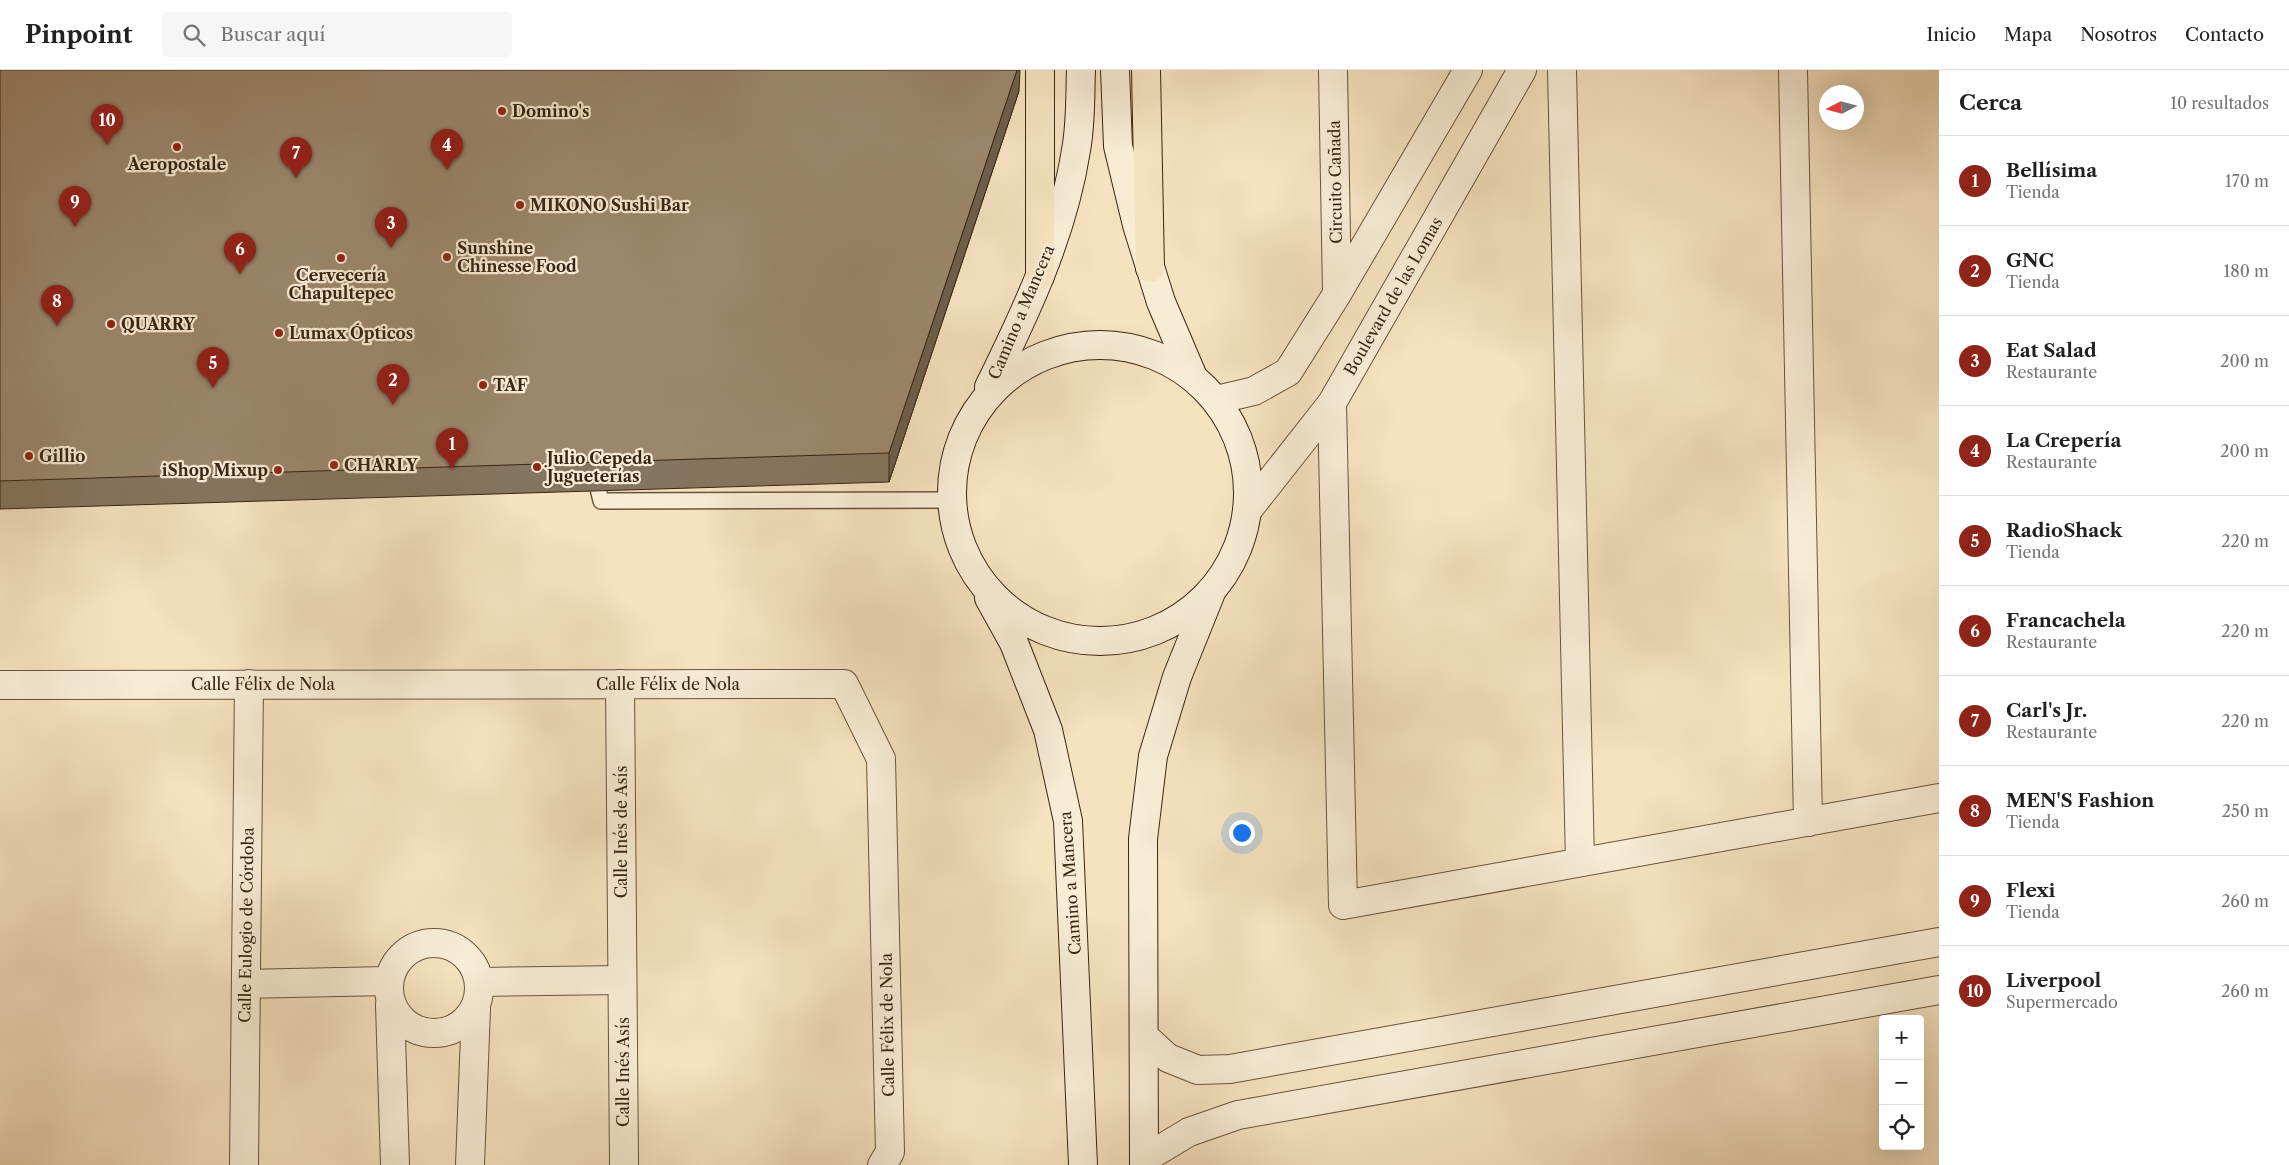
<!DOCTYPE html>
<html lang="es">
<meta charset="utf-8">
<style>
:root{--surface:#fff;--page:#f6f6f6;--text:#202124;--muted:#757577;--line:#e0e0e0;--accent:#8f2418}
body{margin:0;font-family:"Libre Caslon Text",serif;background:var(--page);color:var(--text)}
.controls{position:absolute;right:15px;bottom:15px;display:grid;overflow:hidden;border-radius:5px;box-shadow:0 5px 20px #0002}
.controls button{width:45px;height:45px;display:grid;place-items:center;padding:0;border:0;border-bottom:1px solid var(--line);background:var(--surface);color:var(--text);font:25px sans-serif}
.compass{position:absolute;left:1819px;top:15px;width:45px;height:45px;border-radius:50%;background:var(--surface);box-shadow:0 5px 20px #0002;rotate:264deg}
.you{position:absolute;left:1241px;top:762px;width:18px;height:18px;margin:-12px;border:4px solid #fff;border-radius:50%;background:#1a73e8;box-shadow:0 0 0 8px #1a73e833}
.badge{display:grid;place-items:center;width:32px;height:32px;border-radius:50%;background:var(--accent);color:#fff;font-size:16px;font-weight:700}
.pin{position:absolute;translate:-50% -41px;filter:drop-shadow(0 1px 2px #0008)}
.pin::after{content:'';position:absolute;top:26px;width:18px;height:15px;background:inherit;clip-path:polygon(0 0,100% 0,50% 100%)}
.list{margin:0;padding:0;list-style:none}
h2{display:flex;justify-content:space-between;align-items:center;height:65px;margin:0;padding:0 20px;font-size:21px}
h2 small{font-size:16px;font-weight:400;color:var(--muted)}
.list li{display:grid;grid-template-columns:32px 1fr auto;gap:15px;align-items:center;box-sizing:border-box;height:90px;padding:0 20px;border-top:1px solid var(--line)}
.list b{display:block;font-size:19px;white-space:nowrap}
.list p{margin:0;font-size:16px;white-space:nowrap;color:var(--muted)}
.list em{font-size:16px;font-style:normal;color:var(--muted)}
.icon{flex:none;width:28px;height:28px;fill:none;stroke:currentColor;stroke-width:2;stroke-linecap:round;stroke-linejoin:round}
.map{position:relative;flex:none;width:1939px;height:1095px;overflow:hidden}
header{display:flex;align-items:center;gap:30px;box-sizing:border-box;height:70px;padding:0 25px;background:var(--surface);border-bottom:1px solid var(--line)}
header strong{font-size:24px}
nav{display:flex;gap:28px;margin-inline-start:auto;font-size:18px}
.search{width:350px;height:45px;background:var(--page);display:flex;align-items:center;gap:12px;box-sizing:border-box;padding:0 18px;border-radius:5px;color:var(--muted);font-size:19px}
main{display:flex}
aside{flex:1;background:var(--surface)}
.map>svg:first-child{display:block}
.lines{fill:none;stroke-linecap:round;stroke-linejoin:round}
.lane-casing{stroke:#68543f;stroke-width:18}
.street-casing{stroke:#68543f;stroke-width:30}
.secondary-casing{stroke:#392514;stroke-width:30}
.highway-casing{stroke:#392514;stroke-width:30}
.lane{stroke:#f8ecd5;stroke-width:15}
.street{stroke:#f8ecd5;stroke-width:28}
.secondary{stroke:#f8ecd5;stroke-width:28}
.highway{stroke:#f5e2bf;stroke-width:28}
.wall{fill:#85745e;stroke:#392514}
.shaded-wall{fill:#6c5e4c;stroke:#392514}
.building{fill:#9b876d;stroke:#392514}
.poi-dot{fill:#8f2418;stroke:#f8ecd5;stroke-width:2}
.labels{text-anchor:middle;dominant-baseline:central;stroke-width:4.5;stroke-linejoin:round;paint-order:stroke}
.poi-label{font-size:16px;font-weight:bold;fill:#392514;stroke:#f8ecd5;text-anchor:start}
.street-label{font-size:16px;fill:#392514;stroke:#f8ecd5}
</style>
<header>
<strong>Pinpoint</strong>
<div class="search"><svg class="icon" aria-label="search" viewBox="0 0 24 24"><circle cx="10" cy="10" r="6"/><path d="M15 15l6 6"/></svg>Buscar aquí</div>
<nav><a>Inicio</a><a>Mapa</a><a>Nosotros</a><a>Contacto</a></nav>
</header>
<main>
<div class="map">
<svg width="1939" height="1095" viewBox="0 0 1939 1095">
<rect width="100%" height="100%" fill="#f5e2bf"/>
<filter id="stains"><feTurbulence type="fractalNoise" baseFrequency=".004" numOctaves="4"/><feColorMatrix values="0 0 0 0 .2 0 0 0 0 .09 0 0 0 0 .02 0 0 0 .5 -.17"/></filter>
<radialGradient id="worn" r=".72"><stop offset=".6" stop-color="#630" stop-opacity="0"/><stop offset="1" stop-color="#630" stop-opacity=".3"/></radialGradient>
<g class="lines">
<defs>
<path id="lane" d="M594 402 601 431 952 430"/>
<g id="street">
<path d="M1333 0 1337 223"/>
<path d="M1562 0 1580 792"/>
<path d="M1793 0 1808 752"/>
<path d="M1216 330 1254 321 1288 302 1337 224 1468 0"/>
<path d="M1332 333 1343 835 1939 728"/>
<path d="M1247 441 1332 333 1522 0"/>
<path d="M620 614 624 1095"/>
<path d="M0 615 844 614 881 689 890 1082 882 1095"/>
<circle cx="434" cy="918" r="45"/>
<path d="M480 912 622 910"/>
<path d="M246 914 388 911"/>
<path d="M390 935 395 1095"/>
<path d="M1145 967 1168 988 1198 1000 1230 999 1939 872"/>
<path d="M1144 1089 1189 1062 1238 1045 1939 920"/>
<path d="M244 1095 249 614"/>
<path d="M470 1095 476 939"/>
</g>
<g id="secondary">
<path d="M1115 0 1118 76 1137 155 1161 232 1193 307"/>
<circle cx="1100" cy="423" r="148"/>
<path d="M989 317C1026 242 1063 164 1076 80 1081 54 1080 26 1081 0"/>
<path d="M989 528 1014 573 1048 660 1068 751 1083 1095"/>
<path d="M1144 1095 1143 769 1153 686 1177 607 1210 525"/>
</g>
<g id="highway">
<path d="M1040 0V206"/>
<path d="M1146 0 1150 198"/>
</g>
</defs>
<use href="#lane" class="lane-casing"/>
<use href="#street" class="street-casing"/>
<use href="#secondary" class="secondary-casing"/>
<use href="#highway" class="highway-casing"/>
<use href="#lane" class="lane"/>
<use href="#street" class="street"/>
<use href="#secondary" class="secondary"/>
<use href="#highway" class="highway"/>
</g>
<path class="wall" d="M0 0 1019 21 889 412 0 439Z"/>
<path class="shaded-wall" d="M1017 0H1020L1019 21 889 412V383Z"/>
<path class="building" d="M0 0H1017L889 383 0 411Z"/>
<g class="poi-dot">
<circle cx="502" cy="41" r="5"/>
<circle cx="177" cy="77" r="5"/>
<circle cx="520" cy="135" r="5"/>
<circle cx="447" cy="187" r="5"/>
<circle cx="341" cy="188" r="5"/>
<circle cx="111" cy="254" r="5"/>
<circle cx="279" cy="263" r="5"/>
<circle cx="483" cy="315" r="5"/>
<circle cx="29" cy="386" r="5"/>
<circle cx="334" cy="395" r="5"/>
<circle cx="537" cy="397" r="5"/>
<circle cx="278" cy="400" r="5"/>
</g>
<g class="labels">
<g class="poi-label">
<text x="512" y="41">Domino's</text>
<text x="177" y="94" text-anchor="middle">Aeropostale</text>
<text x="530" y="135">MIKONO Sushi Bar</text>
<text x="457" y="178">Sunshine<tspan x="457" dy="18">Chinesse Food</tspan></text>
<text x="341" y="205" text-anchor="middle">Cervecería<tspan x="341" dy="18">Chapultepec</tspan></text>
<text x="121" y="254">QUARRY</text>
<text x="289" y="263">Lumax Ópticos</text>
<text x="493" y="315">TAF</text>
<text x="39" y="386">Gillio</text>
<text x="547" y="388">Julio Cepeda<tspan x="547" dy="18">Jugueterías</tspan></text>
<text x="344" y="395">CHARLY</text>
<text x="268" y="400" text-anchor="end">iShop Mixup</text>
</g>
<g class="street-label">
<text transform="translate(1335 112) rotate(-91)">Circuito Cañada</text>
<text transform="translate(1393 226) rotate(-60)">Boulevard de las Lomas</text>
<text transform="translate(1021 242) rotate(-67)">Camino a Mancera</text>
<text x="263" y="614">Calle Félix de Nola</text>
<text x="668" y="614">Calle Félix de Nola</text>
<text transform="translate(621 762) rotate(-90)">Calle Inés de Asís</text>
<text transform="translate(1070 813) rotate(-94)">Camino a Mancera</text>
<text transform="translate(246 855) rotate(-89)">Calle Eulogio de Córdoba</text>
<text transform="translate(887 955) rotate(-91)">Calle Félix de Nola</text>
<text transform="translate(623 1002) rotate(-90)">Calle Inés Asís</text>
</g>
</g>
<rect width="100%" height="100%" filter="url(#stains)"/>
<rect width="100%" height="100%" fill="url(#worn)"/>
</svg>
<div class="controls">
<button>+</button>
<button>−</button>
<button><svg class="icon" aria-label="locate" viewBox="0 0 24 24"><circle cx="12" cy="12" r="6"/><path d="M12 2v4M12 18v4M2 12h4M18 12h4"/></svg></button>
</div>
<svg class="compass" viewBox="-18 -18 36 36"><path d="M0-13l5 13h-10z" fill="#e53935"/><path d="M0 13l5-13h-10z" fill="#757577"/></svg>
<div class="you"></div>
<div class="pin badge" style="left:452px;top:399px">1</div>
<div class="pin badge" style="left:393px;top:335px">2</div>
<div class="pin badge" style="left:391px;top:178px">3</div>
<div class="pin badge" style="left:447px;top:100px">4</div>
<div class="pin badge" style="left:213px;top:318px">5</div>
<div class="pin badge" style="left:240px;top:204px">6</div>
<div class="pin badge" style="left:296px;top:108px">7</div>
<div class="pin badge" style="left:57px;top:256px">8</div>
<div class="pin badge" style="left:75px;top:157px">9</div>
<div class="pin badge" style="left:107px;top:75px">10</div>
</div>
<aside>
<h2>Cerca<small>10 resultados</small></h2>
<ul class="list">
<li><span class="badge">1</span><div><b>Bellísima</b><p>Tienda</p></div><em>170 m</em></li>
<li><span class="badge">2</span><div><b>GNC</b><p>Tienda</p></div><em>180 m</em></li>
<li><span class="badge">3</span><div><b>Eat Salad</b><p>Restaurante</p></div><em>200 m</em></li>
<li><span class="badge">4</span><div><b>La Crepería</b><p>Restaurante</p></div><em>200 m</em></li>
<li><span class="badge">5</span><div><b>RadioShack</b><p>Tienda</p></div><em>220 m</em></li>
<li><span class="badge">6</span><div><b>Francachela</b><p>Restaurante</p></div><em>220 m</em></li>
<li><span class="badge">7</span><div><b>Carl's Jr.</b><p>Restaurante</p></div><em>220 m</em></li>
<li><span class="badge">8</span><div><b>MEN'S Fashion</b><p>Tienda</p></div><em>250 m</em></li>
<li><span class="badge">9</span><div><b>Flexi</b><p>Tienda</p></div><em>260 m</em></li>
<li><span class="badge">10</span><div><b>Liverpool</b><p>Supermercado</p></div><em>260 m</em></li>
</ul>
</aside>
</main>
